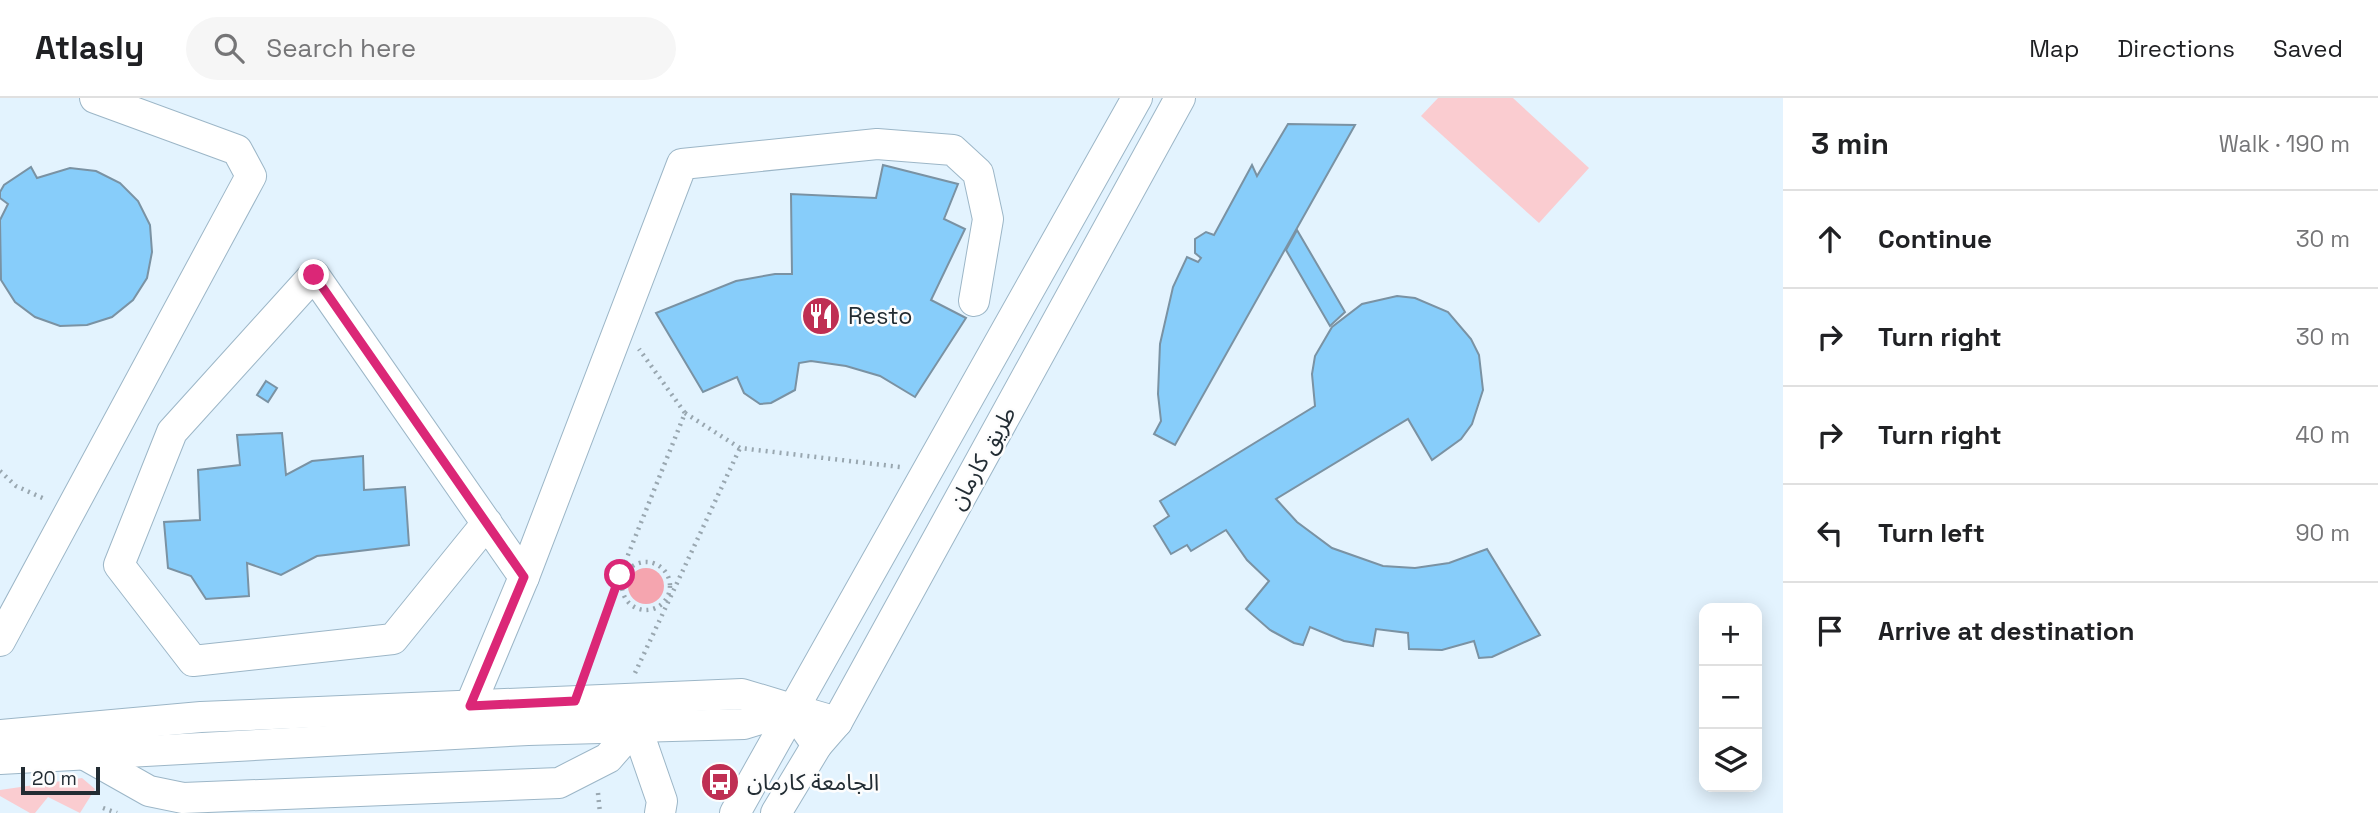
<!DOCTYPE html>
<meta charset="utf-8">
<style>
:root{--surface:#fff;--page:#f6f6f6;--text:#202124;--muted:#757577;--line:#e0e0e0}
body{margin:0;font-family:"Space Grotesk","Noto Sans Arabic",sans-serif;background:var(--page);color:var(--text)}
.controls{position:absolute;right:21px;bottom:21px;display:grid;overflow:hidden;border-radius:14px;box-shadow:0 4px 18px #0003}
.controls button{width:63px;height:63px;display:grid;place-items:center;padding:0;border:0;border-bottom:2px solid var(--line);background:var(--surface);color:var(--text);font:35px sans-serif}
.scale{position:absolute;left:21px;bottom:18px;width:79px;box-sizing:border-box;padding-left:7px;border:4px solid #222c33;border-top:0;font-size:19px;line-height:24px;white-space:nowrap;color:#222c33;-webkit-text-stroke:5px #fdfdfd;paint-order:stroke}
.stop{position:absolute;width:21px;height:21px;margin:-16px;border:5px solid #db2777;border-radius:50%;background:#fff}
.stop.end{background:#db2777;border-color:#fff;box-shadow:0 2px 7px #0008}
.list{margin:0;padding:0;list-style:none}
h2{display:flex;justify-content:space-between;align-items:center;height:91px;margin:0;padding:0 28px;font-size:30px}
h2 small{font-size:23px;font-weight:400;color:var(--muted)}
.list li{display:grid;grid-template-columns:46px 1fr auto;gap:21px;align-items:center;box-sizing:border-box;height:98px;padding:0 28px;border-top:2px solid var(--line)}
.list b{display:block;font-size:26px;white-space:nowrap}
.list em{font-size:23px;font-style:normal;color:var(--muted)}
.icon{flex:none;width:38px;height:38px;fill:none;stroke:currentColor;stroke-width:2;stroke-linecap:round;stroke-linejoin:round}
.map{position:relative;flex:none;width:1783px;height:715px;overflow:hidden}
header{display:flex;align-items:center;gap:42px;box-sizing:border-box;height:98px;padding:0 35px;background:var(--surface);border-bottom:2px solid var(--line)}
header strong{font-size:33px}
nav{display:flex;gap:38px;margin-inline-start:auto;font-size:24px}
.search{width:490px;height:63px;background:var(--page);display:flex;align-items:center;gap:18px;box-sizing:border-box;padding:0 24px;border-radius:38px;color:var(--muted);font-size:26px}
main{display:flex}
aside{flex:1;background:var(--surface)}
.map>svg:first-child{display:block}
.green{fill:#faccd0}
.water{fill:#f5a5af}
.building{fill:#87cdfa;stroke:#7a92a3;stroke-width:2}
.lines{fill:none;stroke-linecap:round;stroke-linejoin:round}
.minor-casing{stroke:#9cb6c7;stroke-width:32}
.path{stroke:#99a7b0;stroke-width:4.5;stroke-dasharray:2 5;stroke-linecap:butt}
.minor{stroke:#fff;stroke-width:30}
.route{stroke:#db2777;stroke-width:9}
.labels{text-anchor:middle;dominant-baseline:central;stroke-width:5;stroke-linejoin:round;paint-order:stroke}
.poi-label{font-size:23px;fill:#222c33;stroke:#fdfdfd;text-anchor:start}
.street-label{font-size:23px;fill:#222c33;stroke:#fdfdfd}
</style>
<header>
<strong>Atlasly</strong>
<div class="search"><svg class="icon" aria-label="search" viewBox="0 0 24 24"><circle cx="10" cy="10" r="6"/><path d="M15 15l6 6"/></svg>Search here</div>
<nav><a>Map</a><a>Directions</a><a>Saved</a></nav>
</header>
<main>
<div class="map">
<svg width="1783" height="715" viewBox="0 0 1783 715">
<rect width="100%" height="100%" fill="#e3f3fe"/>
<g class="green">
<path d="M1438 0H1513L1589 70 1539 125 1421 18Z"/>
<path d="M82 680 95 691 80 715 48 699 35 715H30L0 698V692Z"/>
</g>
<circle class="water" cx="646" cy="488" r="18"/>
<g class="building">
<path d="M1288 26 1355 27 1175 347 1154 336 1161 323 1158 296 1160 246 1173 189 1187 159 1198 164 1201 160 1195 155V141L1206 134 1214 137 1252 67 1257 78Z"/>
<path d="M883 67 958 86 944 121 965 131 931 202 966 220 915 299 880 278 846 268 811 263 799 265 795 292 771 305 760 306 744 295 737 279 703 294 656 215 736 183 775 176H792L791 96 876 100Z"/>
<path d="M31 69 37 80 70 70 96 73 120 85 138 103 150 127 152 154 147 180 133 202 112 219 87 227 60 228 35 219 15 204 1 182 0 122 8 106 0 100V94L4 87Z"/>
<path d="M1297 132 1345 214 1330 228 1286 152Z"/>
<path d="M1397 198 1415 200 1448 214 1471 241 1479 257 1483 292 1472 326 1461 341 1432 362 1408 321 1276 401 1297 424 1332 450 1383 468 1415 470 1449 465 1487 451 1540 537 1492 559 1479 560 1474 543 1442 552 1409 551 1408 535 1376 531 1373 548 1344 543 1310 529 1303 547 1294 545 1270 532 1246 511 1269 483 1247 462 1226 432 1191 453 1187 447 1171 456 1154 428 1169 418 1160 403 1315 308 1312 276 1315 258 1332 229 1362 206Z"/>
<path d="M266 283 277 290 268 304 257 297Z"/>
<path d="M282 335 286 377 312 363 363 358 364 392 405 389 409 447 317 458 281 477 247 465 249 498 206 501 191 478 168 470 164 424 200 422 198 372 240 367 237 337Z"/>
</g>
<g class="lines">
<defs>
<g id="minor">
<path d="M487 425 393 541 193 563 119 467 172 334 314 177 524 479"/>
<path d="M0 543 251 78 237 52 95 0"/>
<path d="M470 608 524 479 682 66 877 46 953 52 978 75 988 121 974 203"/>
<path d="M0 637 201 619 742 596 792 611 817 647"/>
<path d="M87 658 149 693 183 700 559 685 608 660 636 628 662 703 660 715"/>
<path d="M0 661 528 632 744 626 792 611 837 624"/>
<path d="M735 715 1137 0"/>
<path d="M776 715 817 647 837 624 1180 0"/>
</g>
</defs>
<use href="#minor" class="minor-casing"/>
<g class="path">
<path d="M685 315 740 350 900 369"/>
<path d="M0 373 16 388 47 402"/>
<circle cx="646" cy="488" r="24"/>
<path d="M635 575 740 350"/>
<path d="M585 576 620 477 685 315 639 251"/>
<path d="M598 695 600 715"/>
<path d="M103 710 117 715"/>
</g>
<use href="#minor" class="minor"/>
</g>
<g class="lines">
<path class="route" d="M314 177 524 479 470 608 575 603 620 477"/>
</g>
<defs>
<symbol id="restaurant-disc" viewBox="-11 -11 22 22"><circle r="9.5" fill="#bf2f53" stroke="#fdfdfd"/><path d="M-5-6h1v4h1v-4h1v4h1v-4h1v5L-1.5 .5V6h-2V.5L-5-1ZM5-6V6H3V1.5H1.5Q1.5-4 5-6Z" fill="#fff"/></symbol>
<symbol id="bus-disc" viewBox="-11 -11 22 22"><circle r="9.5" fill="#bf2f53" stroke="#fdfdfd"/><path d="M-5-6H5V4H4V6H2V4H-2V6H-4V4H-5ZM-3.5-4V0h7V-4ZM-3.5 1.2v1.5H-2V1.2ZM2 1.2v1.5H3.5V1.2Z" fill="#fff"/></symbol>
</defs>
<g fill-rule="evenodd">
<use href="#restaurant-disc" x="799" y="196" width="44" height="44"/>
<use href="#bus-disc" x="698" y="662" width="44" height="44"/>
</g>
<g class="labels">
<g class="poi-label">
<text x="848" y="218">Resto</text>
<text x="747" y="684">الجامعة كارمان</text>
</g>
<g class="street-label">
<text transform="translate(982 360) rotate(-61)">طريق كارمان</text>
</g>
</g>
</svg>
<div class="controls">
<button>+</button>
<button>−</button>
<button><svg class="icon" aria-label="layers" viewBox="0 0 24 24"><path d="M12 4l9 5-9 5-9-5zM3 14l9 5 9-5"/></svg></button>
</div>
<div class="scale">20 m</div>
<div class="stop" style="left:620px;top:477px"></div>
<div class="stop end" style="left:314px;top:177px"></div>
</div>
<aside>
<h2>3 min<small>Walk · 190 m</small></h2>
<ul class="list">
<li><svg class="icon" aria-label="ahead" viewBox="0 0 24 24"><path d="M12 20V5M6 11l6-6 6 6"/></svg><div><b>Continue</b></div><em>30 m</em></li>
<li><svg class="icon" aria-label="right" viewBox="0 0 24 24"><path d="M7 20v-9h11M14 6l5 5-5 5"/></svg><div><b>Turn right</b></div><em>30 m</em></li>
<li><svg class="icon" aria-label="right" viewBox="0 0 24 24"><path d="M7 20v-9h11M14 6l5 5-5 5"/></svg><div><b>Turn right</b></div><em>40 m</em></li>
<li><svg class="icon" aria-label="left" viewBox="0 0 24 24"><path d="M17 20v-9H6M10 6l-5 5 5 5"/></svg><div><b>Turn left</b></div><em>90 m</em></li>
<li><svg class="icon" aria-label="arrive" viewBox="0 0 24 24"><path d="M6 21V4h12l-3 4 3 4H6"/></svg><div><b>Arrive at destination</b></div></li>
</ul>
</aside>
</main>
